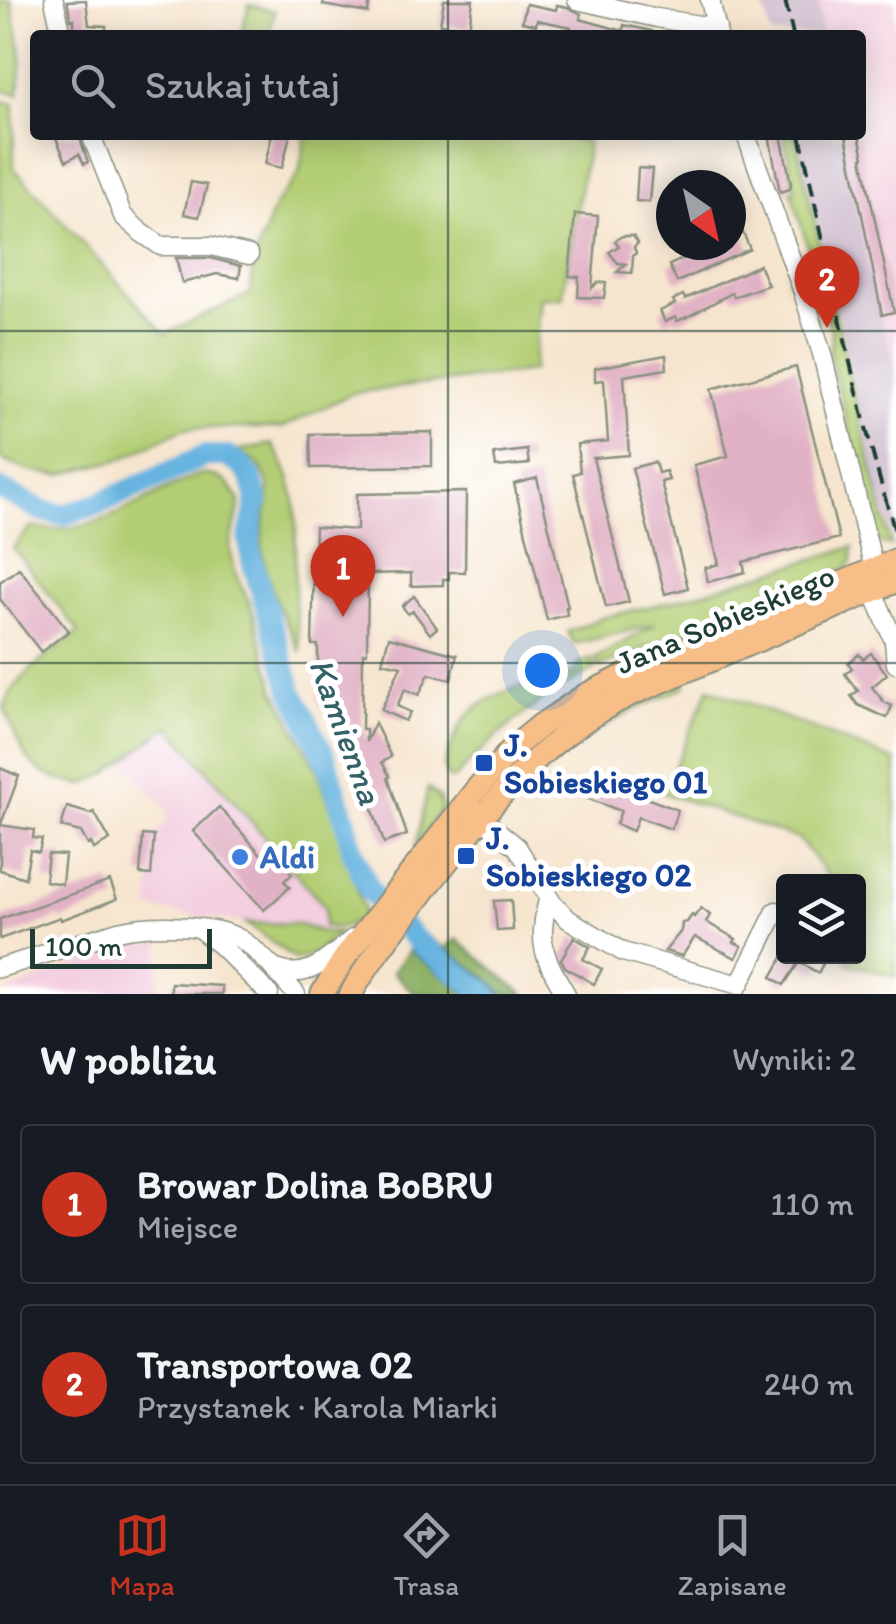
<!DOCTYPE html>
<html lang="pl">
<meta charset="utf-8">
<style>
:root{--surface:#171b24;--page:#242831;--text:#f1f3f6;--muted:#9ea1a6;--line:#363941;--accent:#c8321e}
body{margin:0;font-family:Itim,sans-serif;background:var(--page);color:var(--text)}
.controls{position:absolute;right:30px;bottom:30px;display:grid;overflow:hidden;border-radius:10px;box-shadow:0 5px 25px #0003}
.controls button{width:90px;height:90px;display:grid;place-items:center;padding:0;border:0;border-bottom:2px solid var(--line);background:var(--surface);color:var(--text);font:50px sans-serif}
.compass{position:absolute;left:656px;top:170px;width:90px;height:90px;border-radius:50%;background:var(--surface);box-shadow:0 5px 25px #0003;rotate:146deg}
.scale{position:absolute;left:30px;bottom:25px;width:182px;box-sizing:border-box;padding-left:10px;border:5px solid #1f3d34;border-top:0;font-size:28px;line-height:35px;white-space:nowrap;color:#1f3d34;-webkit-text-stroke:8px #fff;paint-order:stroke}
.you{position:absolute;left:542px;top:670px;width:35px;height:35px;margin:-25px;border:8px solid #fff;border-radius:50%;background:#1a73e8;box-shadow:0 0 0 15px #1a73e833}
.badge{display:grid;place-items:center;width:65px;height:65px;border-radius:50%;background:var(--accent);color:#fff;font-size:32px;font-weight:700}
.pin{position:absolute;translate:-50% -82px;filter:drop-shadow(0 2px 5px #0008)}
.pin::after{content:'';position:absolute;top:52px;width:35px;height:30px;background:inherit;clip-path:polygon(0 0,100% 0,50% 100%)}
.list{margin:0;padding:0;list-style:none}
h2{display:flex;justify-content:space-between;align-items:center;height:130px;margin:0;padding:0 40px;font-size:42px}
h2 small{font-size:32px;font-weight:400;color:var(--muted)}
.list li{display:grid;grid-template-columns:65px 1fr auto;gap:30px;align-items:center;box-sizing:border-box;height:160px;margin:0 20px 20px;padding:0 20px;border:2px solid var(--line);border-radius:10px}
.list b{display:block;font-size:38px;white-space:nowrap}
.list p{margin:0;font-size:32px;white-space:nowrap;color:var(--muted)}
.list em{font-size:32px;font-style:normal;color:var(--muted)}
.icon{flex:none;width:55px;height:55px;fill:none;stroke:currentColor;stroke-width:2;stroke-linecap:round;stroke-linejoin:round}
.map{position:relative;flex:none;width:896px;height:994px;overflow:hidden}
.search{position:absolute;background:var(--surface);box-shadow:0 5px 25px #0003;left:30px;right:30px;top:30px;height:110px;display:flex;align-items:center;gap:25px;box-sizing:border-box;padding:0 35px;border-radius:10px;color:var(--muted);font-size:38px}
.sheet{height:490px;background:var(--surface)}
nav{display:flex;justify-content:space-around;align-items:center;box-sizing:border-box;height:140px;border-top:2px solid var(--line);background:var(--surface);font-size:28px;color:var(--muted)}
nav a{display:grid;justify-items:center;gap:5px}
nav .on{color:var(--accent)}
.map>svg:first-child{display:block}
.built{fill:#f3cfdf}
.industrial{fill:#cfbdce}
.green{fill:#b2cd73;stroke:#688554;stroke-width:2.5}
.forest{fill:#8db065;stroke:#56764c;stroke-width:2.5}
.water{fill:#67b4e0;stroke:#43788a;stroke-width:2.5}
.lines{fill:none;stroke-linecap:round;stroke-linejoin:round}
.river{stroke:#67b4e0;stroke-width:22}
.building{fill:#e1b1c5}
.minor-casing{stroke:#8a9181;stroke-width:21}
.major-casing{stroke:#8a9181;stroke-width:26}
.minor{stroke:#fff;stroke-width:18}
.major{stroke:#f7be88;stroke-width:22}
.rail{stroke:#1f3d34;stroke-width:4;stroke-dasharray:15 8;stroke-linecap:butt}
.grid{fill:none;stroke:#1f3d34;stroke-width:2.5;stroke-opacity:0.55}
.transit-dot{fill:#1a4fb4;stroke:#fff;stroke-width:4}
.shop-dot{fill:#3f7fe0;stroke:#fff;stroke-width:4}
.labels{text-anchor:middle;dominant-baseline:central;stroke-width:10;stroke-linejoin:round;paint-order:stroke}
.street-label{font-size:32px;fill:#1f3d34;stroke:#fff}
.transit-label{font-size:32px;font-weight:bold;fill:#164399;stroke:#fff;text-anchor:start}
.shop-label{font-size:32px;font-weight:bold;fill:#366cbe;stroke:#fff;text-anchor:start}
.water-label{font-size:35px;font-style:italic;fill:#356168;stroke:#fff}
</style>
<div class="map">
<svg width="896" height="994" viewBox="0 0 896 994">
<rect width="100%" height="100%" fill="#fff"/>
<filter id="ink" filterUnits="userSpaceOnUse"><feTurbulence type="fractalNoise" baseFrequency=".01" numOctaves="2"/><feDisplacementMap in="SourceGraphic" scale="20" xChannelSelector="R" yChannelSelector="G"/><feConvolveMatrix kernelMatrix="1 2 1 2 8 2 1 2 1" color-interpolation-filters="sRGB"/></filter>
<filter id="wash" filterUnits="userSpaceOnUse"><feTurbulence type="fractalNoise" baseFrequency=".0048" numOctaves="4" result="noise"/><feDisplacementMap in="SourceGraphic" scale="40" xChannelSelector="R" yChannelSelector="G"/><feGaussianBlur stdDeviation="2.25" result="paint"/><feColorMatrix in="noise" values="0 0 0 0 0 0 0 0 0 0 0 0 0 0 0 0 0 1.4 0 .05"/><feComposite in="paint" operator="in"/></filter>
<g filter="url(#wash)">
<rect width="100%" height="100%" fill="#f6e5ce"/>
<g class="built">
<path d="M817 0H896V366L874 297 843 135H861V35H823Z"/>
<path d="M169 726 325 907 324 926 326 933 296 924 246 923 149 909 154 836 168 821 166 808 123 761Z"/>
<path d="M161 940 157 994H8L7 992 112 950Z"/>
</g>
<g class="industrial">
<path d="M762 0H817L823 35H771Z"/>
<path d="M797 135H843L874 297 896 366V537L893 538 879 492Z"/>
</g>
<g class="green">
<path d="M0 0H11L22 55 19 94 0 90Z"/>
<path d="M249 5 275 11 269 35 242 31Z"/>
<path d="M0 101 14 104V168L165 334 250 294 255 257 275 205 299 174 306 135H551L588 143 562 298 540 297 533 371 353 393 282 428H185L121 459 60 475 30 471 0 459Z"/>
<path d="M784 135H795L853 392 891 546 880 543 876 538 829 353C838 327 823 313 813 291L819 284 791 191 795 190Z"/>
<path d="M272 444C307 496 293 531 295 589 295 610 298 631 300 652 285 618 263 581 262 543 261 523 273 501 267 482 262 464 252 458 236 451Z"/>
<path d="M202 474C225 476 228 483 240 501L230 549 236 575 251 606 275 690 317 769 340 833 363 908 364 915C352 927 340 929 324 926L325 907 169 726 108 773 83 785C72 782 60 781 50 776 23 766 14 731 4 707 15 675 52 653 79 632L13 548 31 527C98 540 143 494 202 474Z"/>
<path d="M853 547 852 562 847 568 750 605 599 667 596 658 656 624 574 644 568 632 601 618 677 600Z"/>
<path d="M592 659 595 669C541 697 496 732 455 778L451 779 446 775 444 764C451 751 453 735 463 722 487 688 538 683 575 673L578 664Z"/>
<path d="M683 680 686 686C653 702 618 716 587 737 553 760 527 790 500 820L501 806 590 724Z"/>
<path d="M709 688 896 761V977L847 963 846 957 858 956V882L832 881 799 839 663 793Z"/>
<path d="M428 788 439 798 442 808 415 847Z"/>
<path d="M246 923 296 924 326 933H339C326 943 312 959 295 959Z"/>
</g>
<g class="forest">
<path d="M456 939 524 994H503L488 979 444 949Z"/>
<path d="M409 950 468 994H415L393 972Z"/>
</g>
<path class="water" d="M423 933 488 979 503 994H468L409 950Z"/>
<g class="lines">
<path class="river" d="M0 489 43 511 63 515 98 504 205 456H226L240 464 251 477 257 500 249 537 252 561 292 691 325 757 346 822 353 853 370 891 417 941 485 994"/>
</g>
<g id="blocks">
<g class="building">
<path d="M86 0 89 25 106 26V35H74V19L71 20 67 1Z"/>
<path d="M324 0H370L368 13 323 5Z"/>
<path d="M444 0H473L469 28 440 24Z"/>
<path d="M526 4 556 10 557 5 567 7 581 14 580 19 623 31 624 25 652 31V35H569L571 27 537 20 536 25 522 22Z"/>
<path d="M63 135H79L88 162 84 164 79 154 66 161 56 138Z"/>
<path d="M272 135H290L282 168 265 164Z"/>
<path d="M769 135H781L791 184 790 189 780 192Z"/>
<path d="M846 135H859L864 157 862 158 894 312 882 315Z"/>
<path d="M638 168 652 169 649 202 636 201Z"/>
<path d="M191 182 207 185 199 217 184 214Z"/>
<path d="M731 205 750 249 677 282 669 265 714 245H731Z"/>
<path d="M575 214 598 216 592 288 598 282 606 283 604 298 578 297 579 277 569 276Z"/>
<path d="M622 236H633L638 243 634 247 636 253 633 256 632 273 617 272 626 264 618 263 609 252 619 246 615 241Z"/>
<path d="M176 258H210L241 266 239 278 217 274 182 283Z"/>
<path d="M759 265 768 285 734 297 732 293 687 317 677 321 676 317 665 322 660 311 675 304 673 300 683 295 685 299Z"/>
<path d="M666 355 667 369 624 376 629 455 593 458 629 602 606 607 573 474 580 472 577 444 608 441 604 380 595 381V368Z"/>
<path d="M796 367 839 538 743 562 745 572 708 582 705 568 719 564 694 465 728 456 711 389Z"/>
<path d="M432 432V466L311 468 310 434Z"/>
<path d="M527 450 529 464 496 467 494 454Z"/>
<path d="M655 462 658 473 666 471 669 480 661 482 688 588 665 594 632 468Z"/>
<path d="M537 478 568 607H566L567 615 547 620 514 484Z"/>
<path d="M466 492 465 572H449V579H443V585L411 586V573L368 574 367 653H363L362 729H366V742L375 723 391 757 382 762 390 777 388 778 407 835 384 843 368 796 332 723 327 708H322L318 699V645H312L315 527 357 530V494Z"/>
<path d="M19 568 69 631 41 652 0 599V582Z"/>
<path d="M414 596 437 628 430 634 413 611 408 614 402 606Z"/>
<path d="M389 637 457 655 451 680 429 674 419 695 405 689 397 706 410 712 405 721 381 710 401 666 382 662Z"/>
<path d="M871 653 887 674 872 687 884 702 892 706 887 718 858 705 851 696 858 691 845 674 852 668 848 663 859 654 863 659Z"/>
<path d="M0 768 19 776 1 824H0Z"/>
<path d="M593 778 678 810 671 829 638 817 633 831 616 824 621 811 586 798Z"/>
<path d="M67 807 91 814 94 812 110 840 94 849 91 843 88 845 81 832 61 827Z"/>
<path d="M219 807 267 861 274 854 292 874 284 881 290 887 264 910 193 831Z"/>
<path d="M0 825 34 830 33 838 42 839 39 852 30 850 25 878 0 870Z"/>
<path d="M143 835 154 836 151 875 140 874Z"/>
<path d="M48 854 65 855 62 884 45 881Z"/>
<path d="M110 881 117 899 61 920 60 917 0 939V919Z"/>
<path d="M511 900 513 930 497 931 494 901Z"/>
<path d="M701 908 710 915 706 922 736 939 734 942 742 946 736 958 695 937 682 956 665 951 681 931 682 923 687 922 692 915 694 917Z"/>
<path d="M574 937 590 947 583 959 602 969 594 984 565 967 561 959Z"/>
<path d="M784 956H810L823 964 818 973 799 962 784 985 772 977Z"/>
<path d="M171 983 222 986V994H171Z"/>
</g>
</g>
</g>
<g filter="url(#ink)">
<use href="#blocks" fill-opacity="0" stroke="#8a9181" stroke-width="2.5"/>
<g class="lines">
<defs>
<g id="minor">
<path d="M54 0 62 35"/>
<path d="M577 0 657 18 717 28"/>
<path d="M710 0 718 35"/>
<path d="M91 135 123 216 142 233 161 246H211L249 255"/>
<path d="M746 135 803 292 822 354 874 569V580"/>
<path d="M873 591 894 641 896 664"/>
<path d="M473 811 517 847 551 901 568 919 623 952 739 985 776 911"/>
<path d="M551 901 547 904C537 946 545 958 566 994"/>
<path d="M201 930 221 946 269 994"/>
<path d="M272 967C307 984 328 958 354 938"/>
<path d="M0 968 118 931C148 924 213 923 240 939 261 952 280 976 296 994"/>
</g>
<g id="major">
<path d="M322 994 346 956 476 790 513 748 541 725 584 696 634 671 896 560"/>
<path d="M351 994C372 955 401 922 427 887 489 808 535 742 627 696L896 581"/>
</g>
</defs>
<use href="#minor" class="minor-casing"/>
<use href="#major" class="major-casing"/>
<use href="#minor" class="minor"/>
<use href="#major" class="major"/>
<g class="rail">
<path d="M785 0 793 35"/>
<path d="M800 135C830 268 855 404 896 534"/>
</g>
</g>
</g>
<path class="grid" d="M448 0V35M448 135V994M0 331H896M0 663H896"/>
<g class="transit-dot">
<rect x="474" y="753" width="20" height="20" rx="5"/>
<rect x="456" y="846" width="20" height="20" rx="5"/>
</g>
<circle class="shop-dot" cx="240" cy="857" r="10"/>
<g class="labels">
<g class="street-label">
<text transform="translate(725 619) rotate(-23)">Jana Sobieskiego</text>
</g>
<g class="transit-label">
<text x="504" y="745">J.<tspan x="504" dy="37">Sobieskiego 01</tspan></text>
<text x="486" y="838">J.<tspan x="486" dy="37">Sobieskiego 02</tspan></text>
</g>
<g class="shop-label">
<text x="260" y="857">Aldi</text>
</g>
<g class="water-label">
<text transform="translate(346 731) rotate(70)">Kamienna</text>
</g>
</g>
</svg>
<div class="controls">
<button><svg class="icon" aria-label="layers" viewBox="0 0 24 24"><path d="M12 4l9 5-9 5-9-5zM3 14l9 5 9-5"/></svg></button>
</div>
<svg class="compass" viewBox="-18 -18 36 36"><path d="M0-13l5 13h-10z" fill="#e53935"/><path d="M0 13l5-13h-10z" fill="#9ea1a6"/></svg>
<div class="scale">100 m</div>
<div class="you"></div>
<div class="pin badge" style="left:343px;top:617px">1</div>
<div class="pin badge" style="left:827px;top:328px">2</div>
<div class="search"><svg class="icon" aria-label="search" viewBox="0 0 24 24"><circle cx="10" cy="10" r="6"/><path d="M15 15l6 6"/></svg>Szukaj tutaj</div>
</div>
<section class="sheet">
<h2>W pobliżu<small>Wyniki: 2</small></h2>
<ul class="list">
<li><span class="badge">1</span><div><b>Browar Dolina BoBRU</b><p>Miejsce</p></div><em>110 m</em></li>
<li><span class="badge">2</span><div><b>Transportowa 02</b><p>Przystanek · Karola Miarki</p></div><em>240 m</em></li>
</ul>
</section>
<nav>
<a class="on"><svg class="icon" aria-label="map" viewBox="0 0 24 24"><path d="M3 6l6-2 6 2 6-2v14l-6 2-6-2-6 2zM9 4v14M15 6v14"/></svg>Mapa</a>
<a><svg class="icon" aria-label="directions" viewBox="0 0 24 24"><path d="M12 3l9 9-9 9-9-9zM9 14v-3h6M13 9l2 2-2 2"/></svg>Trasa</a>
<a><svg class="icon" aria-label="saved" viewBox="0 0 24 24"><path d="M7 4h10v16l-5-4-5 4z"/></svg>Zapisane</a>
</nav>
